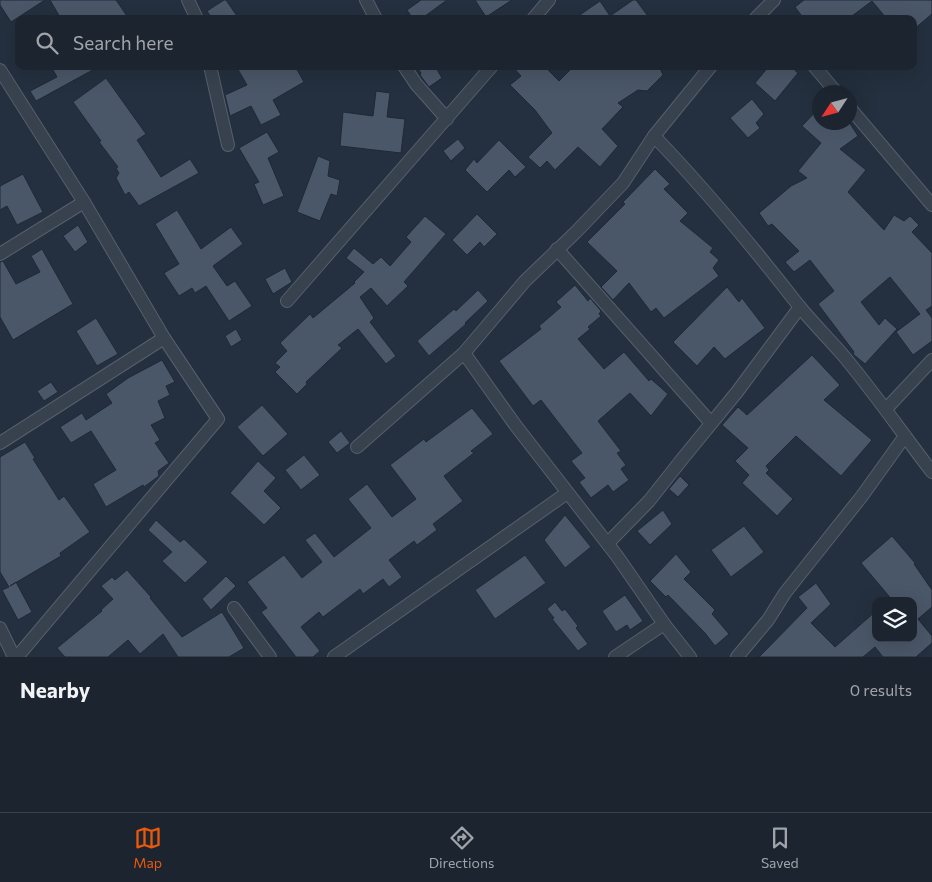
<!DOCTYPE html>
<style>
:root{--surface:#1b242f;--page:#28303b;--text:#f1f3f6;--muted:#a0a4aa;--line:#39414b;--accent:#ea580c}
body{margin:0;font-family:Commissioner,sans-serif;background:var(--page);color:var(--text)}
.controls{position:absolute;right:15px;bottom:15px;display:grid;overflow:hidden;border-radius:10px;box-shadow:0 5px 20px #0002}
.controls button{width:45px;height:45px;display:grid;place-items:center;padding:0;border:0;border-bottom:1px solid var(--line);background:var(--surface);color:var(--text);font:25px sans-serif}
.compass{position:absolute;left:812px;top:85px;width:45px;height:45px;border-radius:50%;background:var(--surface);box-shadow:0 5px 20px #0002;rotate:234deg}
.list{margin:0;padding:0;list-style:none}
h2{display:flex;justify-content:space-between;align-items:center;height:65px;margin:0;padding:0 20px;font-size:21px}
h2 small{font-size:16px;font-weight:400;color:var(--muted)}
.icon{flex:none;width:28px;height:28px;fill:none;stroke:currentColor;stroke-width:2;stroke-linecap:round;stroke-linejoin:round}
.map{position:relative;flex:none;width:932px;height:657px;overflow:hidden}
.search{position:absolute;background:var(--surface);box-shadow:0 5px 20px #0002;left:15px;right:15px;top:15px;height:55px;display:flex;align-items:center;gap:12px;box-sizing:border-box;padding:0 18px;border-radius:10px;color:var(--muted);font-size:19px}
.sheet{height:155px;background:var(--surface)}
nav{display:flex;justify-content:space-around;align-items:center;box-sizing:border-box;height:70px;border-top:1px solid var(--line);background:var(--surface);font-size:14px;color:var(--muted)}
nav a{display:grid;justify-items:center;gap:2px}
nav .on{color:var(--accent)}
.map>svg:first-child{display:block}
.building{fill:#4a5768;stroke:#1f2936}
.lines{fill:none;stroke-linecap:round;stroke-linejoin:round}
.street-casing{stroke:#56606c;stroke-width:14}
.street{stroke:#38424f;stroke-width:12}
</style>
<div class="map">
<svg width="932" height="657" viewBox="0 0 932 657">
<rect width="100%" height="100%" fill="#24303f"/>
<g class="building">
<path d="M0 0H45L11 22 0 5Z"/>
<path d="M50 0H116L129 19H61Z"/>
<path d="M224 0H226L239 19H212L207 11Z"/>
<path d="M421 0H447L421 19H413L407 10Z"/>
<path d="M475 0H512L486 17Z"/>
<path d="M633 0H636L650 19H574L600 1 610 16Z"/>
<path d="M804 0H932V14L913 30V19H887L872 1 848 19H804L795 7Z"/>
<path d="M60 66H100L36 101 30 91 57 77 53 70Z"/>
<path d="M236 66H295L304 82 273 100 281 115 261 125 251 106 230 116 225 95 247 85Z"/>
<path d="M416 66H435L442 78 429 87 420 75 421 73Z"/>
<path d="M512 66H544L559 81 574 66H659L663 75 647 91 638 90 618 103 623 107 602 129 618 146 600 167 578 147 555 170 547 161 540 168 528 157 552 133 535 110 510 85 521 76Z"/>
<path d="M769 66H790L798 73 775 101 755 83Z"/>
<path d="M106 78 146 134 137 140 161 177 190 159 199 173 139 206 129 192 125 195 116 178 119 173 116 168 118 167 99 142 101 141 73 102Z"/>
<path d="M376 91 390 93 387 117 405 119 401 153 340 146 343 112 373 116Z"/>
<path d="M752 99 764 114 756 123 760 128 748 138 730 118Z"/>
<path d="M820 107V122H849L858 136 840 149 866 170 848 192 884 230 894 215 904 221 910 216 919 225 912 232 932 253V306L926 310 932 318V341L913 355 896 332 920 314 890 277 861 302 879 325 885 318 897 329 865 364 853 354 854 352 818 304 834 291 810 260 794 272 785 262 799 251 772 224 768 226 759 213 791 186 807 178 798 171 821 143 802 126Z"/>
<path d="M267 132 279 152 268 158 284 196 263 205 254 184 259 182 239 148Z"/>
<path d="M458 139 465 148 451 161 443 151Z"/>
<path d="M499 140 526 167 515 177 509 170 487 192 465 170 474 159 477 163Z"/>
<path d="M318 156 330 161 328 176 340 180 337 196 331 194 320 221 297 212Z"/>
<path d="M655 169 670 184 664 189 688 213 680 221 713 248 710 252 719 260 713 268 719 276 664 318 656 308 651 312 629 283 613 300 601 287 617 271 587 242 625 204 623 202Z"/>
<path d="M23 174 43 212 17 225 7 206 0 210V186Z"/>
<path d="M177 210 201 249 231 227 243 244 213 266 227 286 235 281 252 306 229 321 206 286 195 293 192 288 179 296 164 273 179 264 155 224Z"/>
<path d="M477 214 497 234 484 247 480 242 467 255 452 240Z"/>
<path d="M425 216 446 234 404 282 408 286 387 306 371 288 360 297 374 318 370 322 396 356 386 364 358 329 338 345 342 348 306 382 307 384 297 394 275 372 280 367 275 363 287 351 280 343 310 314 313 318 355 283 354 282 364 272 346 258 354 248 373 264 381 257 390 266 411 242 406 237Z"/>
<path d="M78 225 88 242 75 252 63 236Z"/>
<path d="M42 249 73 304 13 340 0 317V262L3 261 16 284 40 272 31 256Z"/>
<path d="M285 268 292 282 273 294 265 279Z"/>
<path d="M575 285 588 301 590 298 601 311 599 314 601 316 588 327 590 329 578 339 604 369 624 352 649 381 651 379 668 394 651 416 630 393 598 421 621 451 617 453 626 465 621 469 629 480 613 492 608 485 591 498 579 482 585 478 571 461 582 453 541 400 533 406 499 361 541 329 539 326 561 307 556 302Z"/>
<path d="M727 287 739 302 742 298 765 328 725 359 714 347 697 366 673 342Z"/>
<path d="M478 290 488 301 465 323 466 324 429 356 417 341 454 309 456 311Z"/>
<path d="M96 318 118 354 97 366 76 331Z"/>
<path d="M236 329 242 340 231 347 225 336Z"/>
<path d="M812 355 840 385 824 400 872 440 841 476 796 436 766 466 769 470 766 473 793 499 777 516 742 483 749 475 735 461 748 448 722 425 738 407 747 415Z"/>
<path d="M162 360 175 382 166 386 170 395 158 401 165 418 151 425 160 440 155 443 169 463 158 471 159 476 144 487 143 485 106 507 93 484 116 470 91 431 71 443 60 427 82 413 86 420 112 403 106 394 128 378Z"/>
<path d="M51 382 58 392 44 401 37 391Z"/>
<path d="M262 405 288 434 263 456 237 427Z"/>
<path d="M472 408 493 434 471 451 474 453 444 476 463 501 433 524 437 530 417 545 414 541 389 560 402 577 389 587 383 579 363 594 360 589 323 617 319 612 301 627 320 651 313 657H296L261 612 267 608 247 582 284 555 302 578 322 562 305 540 315 533 334 557 371 528 348 499 367 484 392 517 416 499 390 465 424 439 426 442Z"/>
<path d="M341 431 350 443 337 453 328 442Z"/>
<path d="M25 442 35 458 33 459 59 500 64 496 90 532 60 553 61 556 10 586 16 582 32 612 18 620 2 590 9 587 0 572V457Z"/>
<path d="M304 455 320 475 301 490 285 470Z"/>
<path d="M258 461 276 478 264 491 281 508 264 525 230 493Z"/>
<path d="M680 476 689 485 678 497 669 489Z"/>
<path d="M663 510 672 524 650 545 637 531Z"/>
<path d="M565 515 591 547 565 568 544 540Z"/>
<path d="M156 520 180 542 184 539 208 562 185 583 162 561 172 552 148 530Z"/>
<path d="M744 526 764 552 731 577 711 550Z"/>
<path d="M892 536 915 563 914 564 932 590V607L918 619 932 636V643L916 657H883L875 647 863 657H759L807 608 798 597 816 583 831 604 811 623 835 647 876 611V638H913V601H893L861 563Z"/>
<path d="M676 554 691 572 684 579 715 610 712 614 729 634 715 646 705 633 668 595 666 597 650 581Z"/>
<path d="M525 555 546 583 495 619 475 590Z"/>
<path d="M127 570 151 597 150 598 182 637 222 612 244 648 229 657H178L163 634 140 654 128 640 108 657H65L57 648 102 611 101 610 113 599 101 586 112 577 115 580Z"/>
<path d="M226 576 236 586 211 610 202 599Z"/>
<path d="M625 595 643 621 630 630 627 625 616 632 602 611Z"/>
<path d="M555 602 562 611 565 609 578 626 576 628 588 644 578 651 552 619 554 618 547 609Z"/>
</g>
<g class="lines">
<defs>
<g id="street">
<path d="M188 0 197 19"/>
<path d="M366 0 376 19"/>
<path d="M533 19 549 0"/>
<path d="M755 19 774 0"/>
<path d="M210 66 228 145"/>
<path d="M404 66 416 84 447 119"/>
<path d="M814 66 836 92"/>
<path d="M0 70 84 202 164 338 218 419 17 657"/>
<path d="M850 108 932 205"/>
<path d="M654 136C706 190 753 247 799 306 813 323 828 338 842 354 874 392 902 433 932 472"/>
<path d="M557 249 711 423"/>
<path d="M0 254 84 202"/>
<path d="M287 301 492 66"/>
<path d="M886 409 932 360"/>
<path d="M0 443 164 338"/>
<path d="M357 447 464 353"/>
<path d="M608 543 649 501 683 458 737 392 800 307"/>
<path d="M234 608 270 657"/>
<path d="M0 628 14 657"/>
<path d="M334 657 567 493"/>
<path d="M615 657 664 624"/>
<path d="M690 657 664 624 617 556 516 426 464 353 525 281 576 232 623 183 654 136 711 66"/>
<path d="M737 657 768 620 785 593 862 496 905 436"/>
</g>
</defs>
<use href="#street" class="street-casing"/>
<use href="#street" class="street"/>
</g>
</svg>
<div class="controls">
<button><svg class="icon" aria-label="layers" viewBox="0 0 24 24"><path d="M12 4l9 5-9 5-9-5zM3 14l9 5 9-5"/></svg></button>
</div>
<svg class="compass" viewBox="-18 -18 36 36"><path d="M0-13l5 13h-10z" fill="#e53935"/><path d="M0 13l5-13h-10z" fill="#a0a4aa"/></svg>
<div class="search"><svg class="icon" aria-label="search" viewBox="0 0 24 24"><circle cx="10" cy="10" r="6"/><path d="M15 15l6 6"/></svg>Search here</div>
</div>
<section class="sheet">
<h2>Nearby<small>0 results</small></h2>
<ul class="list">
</ul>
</section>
<nav>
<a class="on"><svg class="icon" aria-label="map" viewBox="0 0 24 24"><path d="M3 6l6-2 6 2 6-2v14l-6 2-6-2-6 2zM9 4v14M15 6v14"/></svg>Map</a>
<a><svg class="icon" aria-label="directions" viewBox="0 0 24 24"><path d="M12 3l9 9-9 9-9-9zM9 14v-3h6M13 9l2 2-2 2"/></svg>Directions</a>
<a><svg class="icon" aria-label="saved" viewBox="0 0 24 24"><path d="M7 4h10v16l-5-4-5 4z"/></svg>Saved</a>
</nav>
